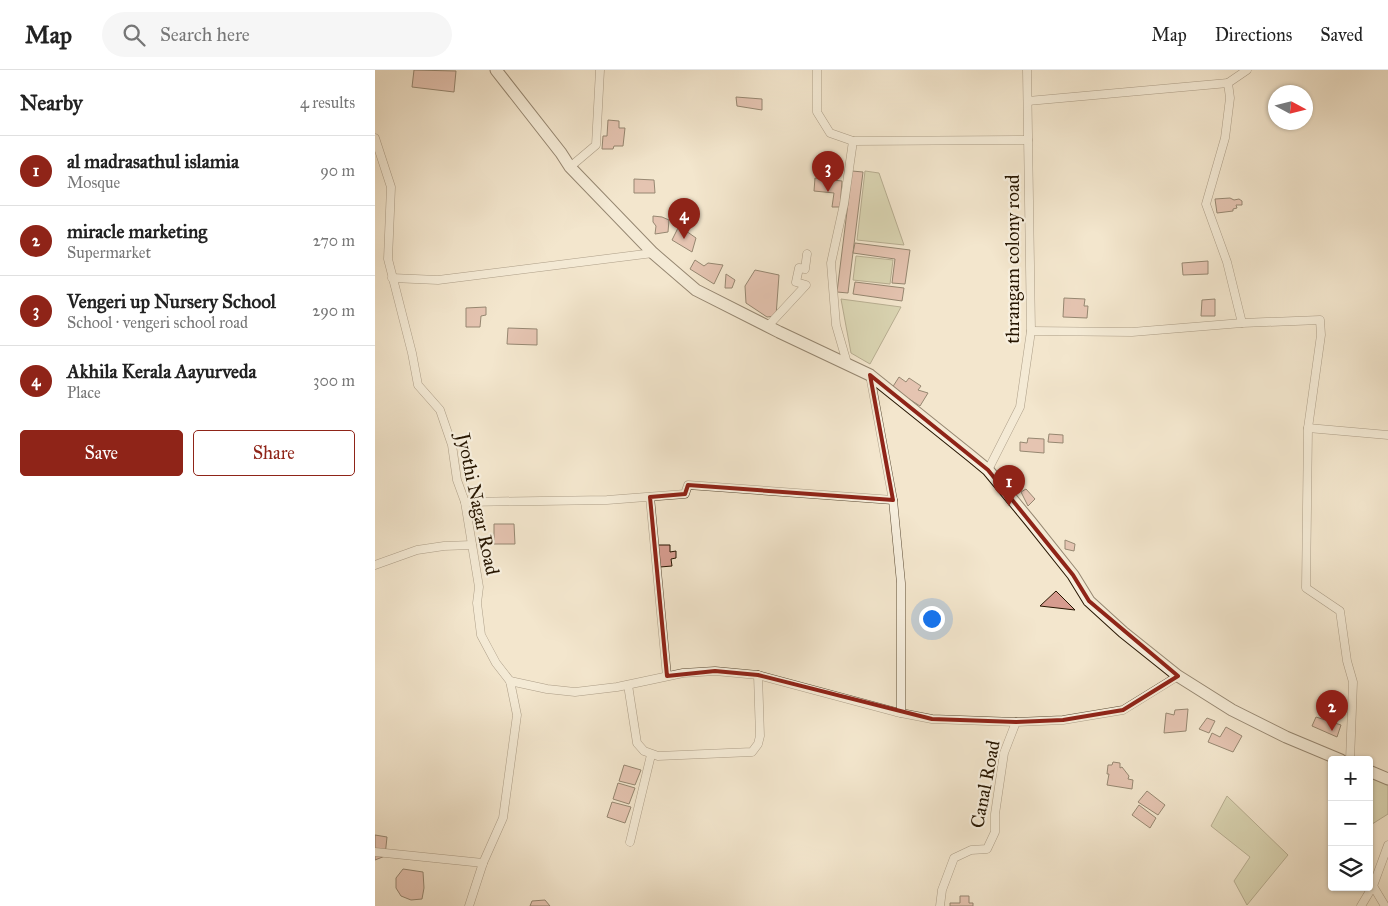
<!DOCTYPE html>
<meta charset="utf-8">
<style>
:root{--surface:#fff;--page:#f6f6f6;--text:#222;--muted:#767676;--line:#e0e0e0;--accent:#8f2418}
body{margin:0;font-family:"IM FELL Great Primer",serif;background:var(--page);color:var(--text)}
.controls{position:absolute;right:15px;bottom:15px;display:grid;overflow:hidden;border-radius:5px;box-shadow:0 1px 4px #0004}
.controls button{width:45px;height:45px;display:grid;place-items:center;padding:0;border:0;border-bottom:1px solid var(--line);background:var(--surface);color:var(--text);font:25px sans-serif}
.compass{position:absolute;left:893px;top:15px;width:45px;height:45px;border-radius:50%;background:var(--surface);box-shadow:0 1px 4px #0004;rotate:97deg}
.you{position:absolute;left:556px;top:548px;width:18px;height:18px;margin:-12px;border:4px solid #fff;border-radius:50%;background:#1a73e8;box-shadow:0 0 0 8px #1a73e833}
.badge{display:grid;place-items:center;width:32px;height:32px;border-radius:50%;background:var(--accent);color:#fff;font-size:16px;font-weight:700}
.pin{position:absolute;translate:-50% -41px;filter:drop-shadow(0 1px 2px #0008)}
.pin::after{content:'';position:absolute;top:26px;width:18px;height:15px;background:inherit;clip-path:polygon(0 0,100% 0,50% 100%)}
.list{margin:0;padding:0;list-style:none}
h2{display:flex;justify-content:space-between;align-items:center;height:65px;margin:0;padding:0 20px;font-size:21px}
h2 small{font-size:16px;font-weight:400;color:var(--muted)}
.list li{display:grid;grid-template-columns:32px 1fr auto;gap:15px;align-items:center;box-sizing:border-box;height:70px;padding:0 20px;border-top:1px solid var(--line)}
.list b{display:block;font-size:19px;white-space:nowrap}
.list p{margin:0;font-size:16px;white-space:nowrap;color:var(--muted)}
.list em{font-size:16px;font-style:normal;color:var(--muted)}
.actions{display:flex;gap:10px;padding:15px 20px}
.actions a{flex:1;padding:11px 0;border:1px solid var(--accent);border-radius:5px;text-align:center;font-size:18px;color:var(--accent)}
.actions .main{background:var(--accent);color:#fff}
.icon{flex:none;width:28px;height:28px;fill:none;stroke:currentColor;stroke-width:2;stroke-linecap:round;stroke-linejoin:round}
.map{position:relative;flex:none;width:1013px;height:836px;overflow:hidden}
header{display:flex;align-items:center;gap:30px;box-sizing:border-box;height:70px;padding:0 25px;background:var(--surface);border-bottom:1px solid var(--line)}
header strong{font-size:24px}
nav{display:flex;gap:28px;margin-inline-start:auto;font-size:18px}
.search{width:350px;height:45px;background:var(--page);display:flex;align-items:center;gap:12px;box-sizing:border-box;padding:0 18px;border-radius:28px;color:var(--muted);font-size:19px}
main{display:flex}
aside{flex:1;background:var(--surface)}
.map>svg:first-child{display:block}
.green{fill:#bfc495;stroke:#726c4a}
.building{fill:#d69c8f;stroke:#261500}
.lines{fill:none;stroke-linecap:round;stroke-linejoin:round}
.minor-casing{stroke:#594933;stroke-width:9}
.secondary-casing{stroke:#261500;stroke-width:13}
.minor{stroke:#f7efde;stroke-width:8}
.secondary{stroke:#f7efde;stroke-width:11}
.marked{fill:none;stroke:#8f2418;stroke-width:4;stroke-linejoin:round}
.labels{text-anchor:middle;dominant-baseline:central;stroke-width:4.5;stroke-linejoin:round;paint-order:stroke}
.street-label{font-size:19px;fill:#261500;stroke:#f7efde}
</style>
<header>
<strong>Map</strong>
<div class="search"><svg class="icon" aria-label="search" viewBox="0 0 24 24"><circle cx="10" cy="10" r="6"/><path d="M15 15l6 6"/></svg>Search here</div>
<nav><a>Map</a><a>Directions</a><a>Saved</a></nav>
</header>
<main>
<aside>
<h2>Nearby<small>4 results</small></h2>
<ul class="list">
<li><span class="badge">1</span><div><b>al madrasathul islamia</b><p>Mosque</p></div><em>90 m</em></li>
<li><span class="badge">2</span><div><b>miracle marketing</b><p>Supermarket</p></div><em>270 m</em></li>
<li><span class="badge">3</span><div><b>Vengeri up Nursery School</b><p>School · vengeri school road</p></div><em>290 m</em></li>
<li><span class="badge">4</span><div><b>Akhila Kerala Aayurveda</b><p>Place</p></div><em>300 m</em></li>
</ul>
<div class="actions"><a class="main">Save</a><a>Share</a></div>
</aside>
<div class="map">
<svg width="1013" height="836" viewBox="0 0 1013 836">
<rect width="100%" height="100%" fill="#f3e6cd"/>
<filter id="stains"><feTurbulence type="fractalNoise" baseFrequency=".004" numOctaves="4"/><feColorMatrix values="0 0 0 0 .2 0 0 0 0 .09 0 0 0 0 .02 0 0 0 .5 -.17"/></filter>
<radialGradient id="worn" r=".72"><stop offset=".6" stop-color="#630" stop-opacity="0"/><stop offset="1" stop-color="#630" stop-opacity=".3"/></radialGradient>
<g class="green">
<path d="M490 101 504 103 529 175 482 170Z"/>
<path d="M481 186 518 190 515 214 478 210Z"/>
<path d="M466 229 526 237 495 294 476 283Z"/>
<path d="M1002 701 1013 709V744L994 756V713Z"/>
<path d="M852 726 913 785 872 835 859 811 875 787 836 756Z"/>
</g>
<g class="building">
<path d="M39 0 81 1 79 22 37 17Z"/>
<path d="M361 27 387 29V40L362 36Z"/>
<path d="M233 50 244 51V58H250L248 76H239L238 79H227L228 66H232Z"/>
<path d="M477 101 488 102 473 223 462 222Z"/>
<path d="M440 108 467 111 465 137H457L459 123 439 121Z"/>
<path d="M259 109 279 110 280 123H259Z"/>
<path d="M855 128 859 130 864 129 867 131V135H861L862 138 858 139V141L842 143 840 129Z"/>
<path d="M278 146 287 147 294 150 293 162 280 164 281 156 278 152Z"/>
<path d="M304 156 321 168 317 182 297 170Z"/>
<path d="M480 173 535 180 530 214 517 213 520 189 478 183Z"/>
<path d="M320 190 329 196 333 193 348 195 339 214 315 199Z"/>
<path d="M833 191V204L808 205 807 193Z"/>
<path d="M380 200 404 205 401 246 392 247 371 233 370 216Z"/>
<path d="M351 204 360 210 357 218H350Z"/>
<path d="M480 212 529 218 527 231 478 224Z"/>
<path d="M689 228 710 229 709 236H713L712 248 688 247Z"/>
<path d="M840 229V246H826L827 230Z"/>
<path d="M111 237V245L106 246 105 257H91V238Z"/>
<path d="M133 258 162 259V275L132 274Z"/>
<path d="M524 307 531 312 534 308 546 316 543 320 553 323 545 336 517 318Z"/>
<path d="M674 364 688 365V373L673 372Z"/>
<path d="M653 368 669 369V383L645 381V372L652 373Z"/>
<path d="M651 419 660 429 653 436 646 422Z"/>
<path d="M119 454H139L140 474H119Z"/>
<path d="M690 470 700 474 699 481 690 479Z"/>
<path d="M283 475H295V482L301 481V488L296 489 297 496 285 497Z"/>
<path d="M681 521 700 540 665 536Z"/>
<path d="M813 639 811 661 789 663 791 643 799 645 800 640Z"/>
<path d="M941 647 966 655 962 667 937 656Z"/>
<path d="M832 648 840 651 834 663 824 659Z"/>
<path d="M851 657 867 666 858 682 833 672 837 663 845 667Z"/>
<path d="M738 692 745 693V698L747 697 754 706 753 709 758 710 757 719 732 715 734 704H732L733 695H737Z"/>
<path d="M249 695 266 700 260 715 244 711Z"/>
<path d="M243 713 260 718 254 734 238 729Z"/>
<path d="M772 721 790 735 783 745 763 732Z"/>
<path d="M237 732 256 737 250 753 232 747Z"/>
<path d="M764 735 781 748 775 758 757 745Z"/>
<path d="M0 765 12 767 10 786 0 790Z"/>
<path d="M28 799 48 802 49 818 47 829 36 830 26 826 21 818V808Z"/>
<path d="M585 826H594V833H598V836H575V833H585Z"/>
<path d="M170 830 175 836H155L157 831Z"/>
</g>
<g class="lines">
<defs>
<g id="minor">
<path d="M442 0V42L455 63 478 71 653 70"/>
<path d="M653 31 853 13"/>
<path d="M0 68 16 117 13 189 37 283 43 315 65 340 77 375 82 410 90 432 104 517 102 533 106 565 121 593 135 611 142 645 128 748 108 793 94 836"/>
<path d="M195 97 221 75 225 0"/>
<path d="M17 208 63 210 278 183"/>
<path d="M867 253 852 192 831 134 850 68 855 28 853 13 872 0"/>
<path d="M393 256 431 215 421 212 424 198 430 199 432 184"/>
<path d="M656 261 757 262 867 253 945 250 946 265 933 358 931 518 965 541 972 591 978 612 975 690"/>
<path d="M472 293 461 255 456 193 469 134 478 71"/>
<path d="M933 358 1013 365"/>
<path d="M613 400 645 337 656 261 652 0"/>
<path d="M275 427 292 606"/>
<path d="M518 430 526 513V643"/>
<path d="M90 432 232 430 310 424 313 415 518 430 495 305"/>
<path d="M0 495 42 480 69 476 97 475"/>
<path d="M135 611 172 619 200 622 242 617 308 603 340 601 383 605 521 642 557 649 641 652"/>
<path d="M253 615 262 673 269 681 283 686 377 682 383 674 385 666 383 605"/>
<path d="M255 772 276 685"/>
<path d="M0 782 108 793"/>
<path d="M998 816 1010 836"/>
<path d="M565 836 567 820 579 788 596 780 612 779 620 762V744L629 683 641 652 688 650 748 640 803 606"/>
<path d="M986 836 998 816 1013 775"/>
</g>
<g id="secondary">
<path d="M121 0 186 83 195 97 278 183 321 220 404 262 495 305 596 386 613 400 655 451 698 505 714 531 748 562 803 606 857 640 911 667 966 690"/>
<path d="M994 701 1013 709"/>
</g>
</defs>
<use href="#minor" class="minor-casing"/>
<use href="#secondary" class="secondary-casing"/>
<use href="#minor" class="minor"/>
<use href="#secondary" class="secondary"/>
</g>
<path d="M0 0H1013V836H0ZM495 305 613 400 698 505 714 531 803 606 748 640 688 650 641 652 557 649 383 605 340 601 292 606 275 427 310 424 313 415 518 430Z" fill="#f3e6cd" fill-opacity=".55" fill-rule="evenodd"/>
<path class="marked" d="M495 305 613 400 698 505 714 531 803 606 748 640 688 650 641 652 557 649 383 605 340 601 292 606 275 427 310 424 313 415 518 430Z"/>
<g class="labels">
<g class="street-label">
<text transform="translate(637 189) rotate(-90)">thrangam colony road</text>
<text transform="translate(103 434) rotate(78)">Jyothi Nagar Road</text>
<text transform="translate(610 714) rotate(-79)">Canal Road</text>
</g>
</g>
<rect width="100%" height="100%" filter="url(#stains)"/>
<rect width="100%" height="100%" fill="url(#worn)"/>
</svg>
<div class="controls">
<button>+</button>
<button>−</button>
<button><svg class="icon" aria-label="layers" viewBox="0 0 24 24"><path d="M12 4l9 5-9 5-9-5zM3 14l9 5 9-5"/></svg></button>
</div>
<svg class="compass" viewBox="-18 -18 36 36"><path d="M0-13l5 13h-10z" fill="#e53935"/><path d="M0 13l5-13h-10z" fill="#767676"/></svg>
<div class="you"></div>
<div class="pin badge" style="left:634px;top:436px">1</div>
<div class="pin badge" style="left:957px;top:661px">2</div>
<div class="pin badge" style="left:453px;top:122px">3</div>
<div class="pin badge" style="left:309px;top:169px">4</div>
</div>
</main>
